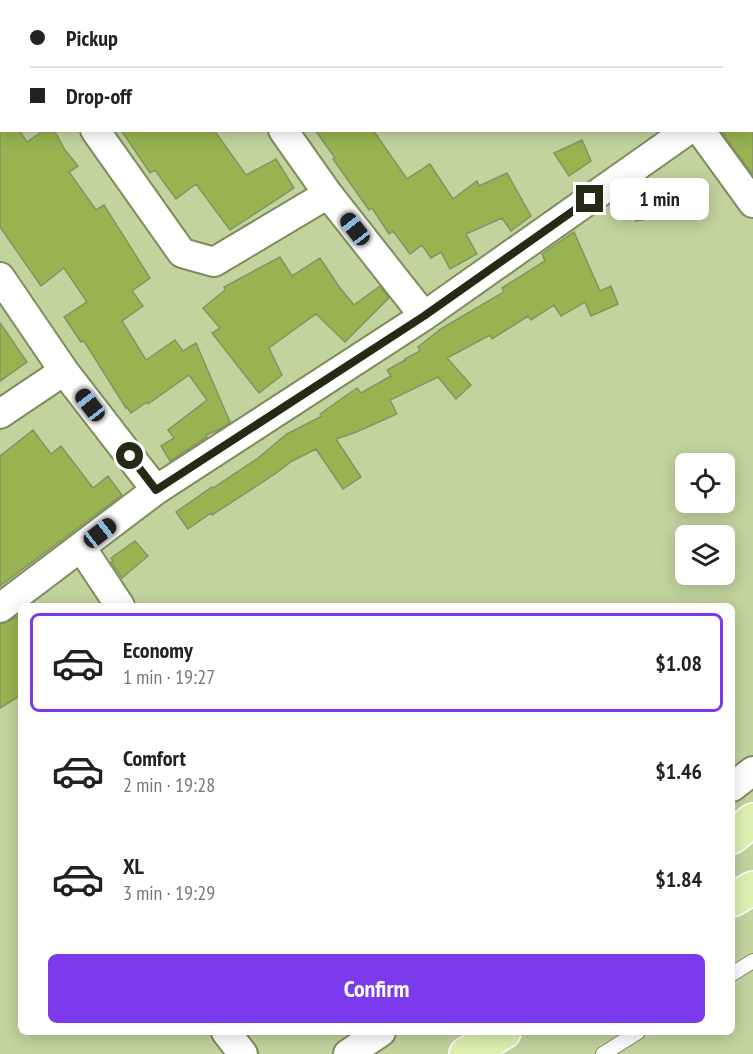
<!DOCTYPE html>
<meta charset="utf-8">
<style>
:root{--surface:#fff;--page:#f6f6f6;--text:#222;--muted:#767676;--line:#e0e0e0;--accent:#7c3aed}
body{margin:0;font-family:"PT Sans Narrow",sans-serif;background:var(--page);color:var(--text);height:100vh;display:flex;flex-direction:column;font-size:22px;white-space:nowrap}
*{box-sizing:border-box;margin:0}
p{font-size:20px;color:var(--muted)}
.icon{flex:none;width:33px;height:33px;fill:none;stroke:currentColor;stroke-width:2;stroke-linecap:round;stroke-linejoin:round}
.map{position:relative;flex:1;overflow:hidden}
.details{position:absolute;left:18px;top:603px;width:717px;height:432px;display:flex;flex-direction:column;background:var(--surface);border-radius:9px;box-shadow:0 3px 15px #0003}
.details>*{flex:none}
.banner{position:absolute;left:0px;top:0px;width:753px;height:132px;box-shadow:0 3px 15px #0003;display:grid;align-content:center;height:132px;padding:0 30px;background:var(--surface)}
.controls{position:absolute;left:675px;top:453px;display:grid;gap:12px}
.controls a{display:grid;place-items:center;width:60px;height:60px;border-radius:9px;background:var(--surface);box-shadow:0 3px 15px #0003;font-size:30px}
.end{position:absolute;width:27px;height:27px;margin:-14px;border:8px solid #242a15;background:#fff;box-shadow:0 0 0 3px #fff}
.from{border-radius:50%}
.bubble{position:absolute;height:42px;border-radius:9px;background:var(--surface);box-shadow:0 3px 15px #0003;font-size:20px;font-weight:600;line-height:42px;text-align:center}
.car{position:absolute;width:18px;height:36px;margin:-18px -9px;border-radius:8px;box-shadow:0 0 4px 2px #0007;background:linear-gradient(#222 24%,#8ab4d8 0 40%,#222 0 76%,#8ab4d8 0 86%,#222 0)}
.banner b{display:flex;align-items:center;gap:21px;height:57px;font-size:22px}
.banner b+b{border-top:2px solid var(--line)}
.banner i{width:15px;height:15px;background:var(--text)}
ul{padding:10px 0 0;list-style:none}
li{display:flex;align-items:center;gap:18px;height:99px;margin:0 12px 9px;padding:0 18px;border:3px solid transparent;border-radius:9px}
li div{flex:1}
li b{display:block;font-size:22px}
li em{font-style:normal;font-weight:600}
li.on{border-color:var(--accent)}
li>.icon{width:54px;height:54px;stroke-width:1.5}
.action{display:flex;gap:12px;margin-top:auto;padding:12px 30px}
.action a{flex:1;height:69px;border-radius:9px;background:var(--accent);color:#fff;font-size:24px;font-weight:600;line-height:69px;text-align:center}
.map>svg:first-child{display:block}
.building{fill:#98b350;stroke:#859462;stroke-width:1.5}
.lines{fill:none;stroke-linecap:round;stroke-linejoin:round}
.lane-casing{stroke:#7e8d5b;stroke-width:16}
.street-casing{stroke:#7e8d5b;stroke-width:32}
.primary-casing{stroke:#fff;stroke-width:36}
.lane{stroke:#fff;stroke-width:14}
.street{stroke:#fff;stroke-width:28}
.primary{stroke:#ddefb1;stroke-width:33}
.route{stroke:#242a15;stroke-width:8}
</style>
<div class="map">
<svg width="753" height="1054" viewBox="0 0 753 1054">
<rect width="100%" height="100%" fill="#c2d39e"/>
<path class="building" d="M0,130H19L27,142L44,130H54L65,150L78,166L69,172L96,210L104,205L150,278L132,291L143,306L122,321L146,360L175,340L183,351L196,343L230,422L220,429L206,435L207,437L170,461L161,446L174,438L168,430L207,400L189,375L148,404L147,402L131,413L127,407L126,408L84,341L81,342L64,317L87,302L64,268L41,286L0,227Z
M121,130H214L246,175L276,159L294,188L230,230L196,184L176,199L155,170L150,173Z
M315,130H373L407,179L430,164L453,199L477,181L479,186L507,173L531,216L511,231L502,218L466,234L477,254L450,269L441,252L431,258L422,245L410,254L393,231L389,234L372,208L369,210L333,159L335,158Z
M722,130H753V175L727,140Z
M582,140L591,161L569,176L554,153Z
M638,186L643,193L645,190L655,218L636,221L621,198Z
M574,232L600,291L611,286L618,304L591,316L585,302L561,316L554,305L531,320L528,316L492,339L490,335L447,358L471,385L456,399L438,377L390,400L397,414L354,433L336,439L361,477L343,489L316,449L292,461L275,474L212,515L211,513L188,529L176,512L212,487L213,488L258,458L287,434L322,416L320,414L357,388L361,393L391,376L387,370L405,360V359L420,351L418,347L442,328L504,292L502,288L545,261L542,254Z
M280,257L292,276L320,258L340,288L354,305L380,286L389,298L345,342L316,314L269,348L282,375L259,393L212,333L220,328L203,308L225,290L224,287Z
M0,323L27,362L0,381Z
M33,430L51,454L61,446L93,488L108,476L122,495L0,586V456Z
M135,541L148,556L122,578L111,562L113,561L111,558Z
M21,614V695L0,708V624L9,621Z"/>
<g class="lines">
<defs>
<path id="lane" d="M732,974L753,961
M603,1054L638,1032"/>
<path id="street" d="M1,0L2,2
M192,0L193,2
M393,0L394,2
M579,0L580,2
M752,86L753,85
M95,130L182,253L214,262L328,194
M283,130L328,194L424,316
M700,130L753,203
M0,277L64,371L156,490
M0,414L64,371
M81,547L120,606
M0,608L156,490L424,316L688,130
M732,787L753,771
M226,1032L243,1054
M348,1054L381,1032"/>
<path id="primary" d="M732,837L753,820
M732,900L753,888
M466,1054L504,1032"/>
</defs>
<use href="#lane" class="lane-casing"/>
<use href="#street" class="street-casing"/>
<use href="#primary" class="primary-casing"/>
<use href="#lane" class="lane"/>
<use href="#street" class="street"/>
<use href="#primary" class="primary"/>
</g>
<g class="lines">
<path class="route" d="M130,456L156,490L424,316L590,199"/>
</g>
</svg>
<div class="controls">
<a><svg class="icon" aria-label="locate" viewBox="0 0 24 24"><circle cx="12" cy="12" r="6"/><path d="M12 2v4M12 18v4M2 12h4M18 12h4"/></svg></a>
<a><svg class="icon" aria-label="layers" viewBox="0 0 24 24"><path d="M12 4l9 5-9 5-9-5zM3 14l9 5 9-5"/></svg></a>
</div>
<i class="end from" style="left:130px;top:456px"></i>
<i class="end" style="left:590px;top:199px"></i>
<div class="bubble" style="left:610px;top:178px;width:99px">1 min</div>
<i class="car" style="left:355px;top:229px;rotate:322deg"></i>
<i class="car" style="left:90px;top:405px;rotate:322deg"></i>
<i class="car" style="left:100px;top:533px;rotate:52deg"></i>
<div class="banner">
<b><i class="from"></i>Pickup</b>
<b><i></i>Drop-off</b>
</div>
<section class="details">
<ul>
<li class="on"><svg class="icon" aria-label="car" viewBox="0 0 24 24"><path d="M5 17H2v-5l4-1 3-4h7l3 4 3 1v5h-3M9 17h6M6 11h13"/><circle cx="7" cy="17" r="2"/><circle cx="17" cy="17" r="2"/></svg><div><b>Economy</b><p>1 min · 19:27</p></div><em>$1.08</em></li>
<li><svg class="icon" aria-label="car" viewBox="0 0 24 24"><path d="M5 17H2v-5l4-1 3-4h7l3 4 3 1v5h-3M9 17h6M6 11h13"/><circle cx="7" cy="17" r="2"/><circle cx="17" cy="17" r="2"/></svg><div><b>Comfort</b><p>2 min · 19:28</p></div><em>$1.46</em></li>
<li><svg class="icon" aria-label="car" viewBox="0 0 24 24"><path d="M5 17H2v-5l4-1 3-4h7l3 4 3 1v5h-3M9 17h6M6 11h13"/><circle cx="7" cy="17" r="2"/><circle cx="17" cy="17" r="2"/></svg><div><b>XL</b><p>3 min · 19:29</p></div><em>$1.84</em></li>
</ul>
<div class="action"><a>Confirm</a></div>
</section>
</div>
